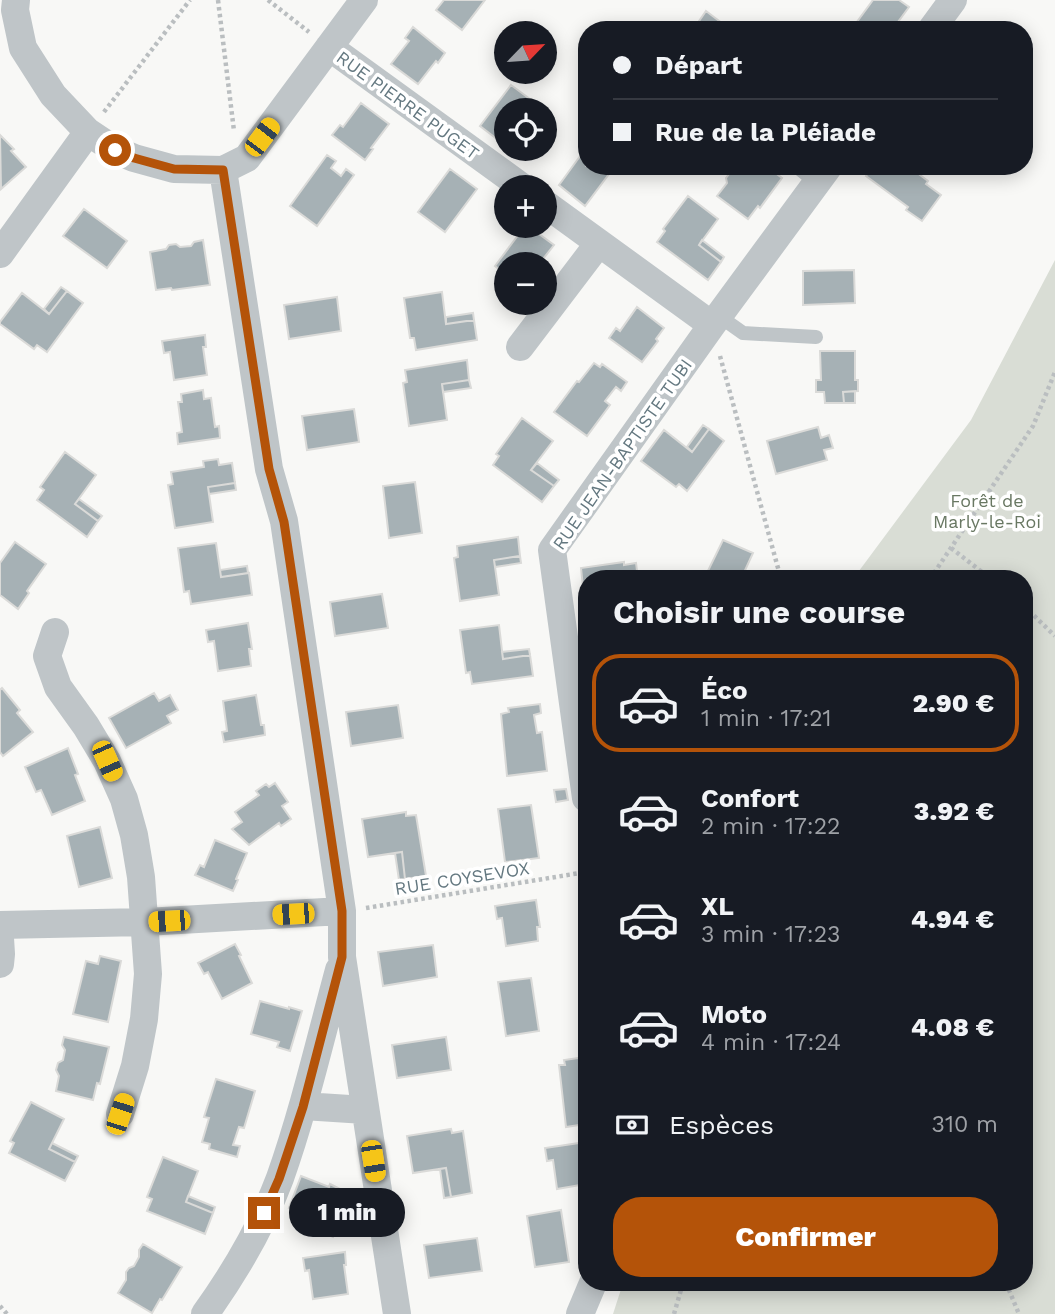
<!DOCTYPE html>
<html lang="fr">
<meta charset="utf-8">
<style>
:root{--surface:#171b24;--page:#20242c;--text:#f1f3f6;--muted:#9ea1a6;--line:#363941;--accent:#b45309}
body{margin:0;font-family:"Work Sans",sans-serif;background:var(--page);color:var(--text);height:100vh;display:flex;flex-direction:column;font-size:26px;white-space:nowrap}
*{box-sizing:border-box;margin:0}
p{font-size:23px;color:var(--muted)}
.icon{flex:none;width:38px;height:38px;fill:none;stroke:currentColor;stroke-width:2;stroke-linecap:round;stroke-linejoin:round}
.map{position:relative;flex:1;overflow:hidden}
.side{position:absolute;left:578px;top:570px;width:455px;height:721px;display:flex;flex-direction:column;background:var(--surface);border-radius:28px;box-shadow:0 4px 18px #0003}
.side>*{flex:none}
.top-card{position:absolute;left:578px;top:21px;width:455px;height:154px;border-radius:28px;box-shadow:0 4px 18px #0003;display:grid;align-content:center;height:154px;padding:0 35px;background:var(--surface)}
.needle{width:46px;rotate:65deg}
.fabs{position:absolute;left:494px;top:21px;display:grid;gap:14px}
.fabs a{display:grid;place-items:center;width:63px;height:63px;border-radius:50%;background:var(--surface);box-shadow:0 4px 18px #0003;font-size:35px}
.end{position:absolute;width:32px;height:32px;margin:-16px;border:9px solid #b45309;background:#fff;box-shadow:0 0 0 4px #fff}
.from{border-radius:50%}
.bubble{position:absolute;height:49px;border-radius:24px;background:var(--surface);box-shadow:0 4px 18px #0003;font-size:23px;font-weight:800;line-height:49px;text-align:center}
.car{position:absolute;width:21px;height:42px;margin:-21px -10px;border-radius:9px;box-shadow:0 0 5px 2px #0007;background:linear-gradient(#f5c518 24%,#345 0 40%,#f5c518 0 76%,#345 0 86%,#f5c518 0)}
.top-card b{display:flex;align-items:center;gap:24px;height:66px;font-size:26px}
.top-card b+b{border-top:2px solid var(--line)}
.top-card i{width:18px;height:18px;background:var(--text)}
ul{padding:0;list-style:none}
li{display:flex;align-items:center;gap:21px;height:98px;margin:0 14px 10px;padding:0 21px;border:4px solid transparent;border-radius:28px}
li div{flex:1}
li b{display:block;font-size:26px}
li em{font-style:normal;font-weight:800}
li.selected{border-color:var(--accent)}
li>.icon{width:63px;height:63px;stroke-width:1.5}
h2{padding:0 35px;font-size:32px;line-height:84px}
.pay{display:flex;align-items:center;gap:18px;height:77px;padding:0 35px;font-size:26px}
.pay p{margin-inline-start:auto}
.cta{display:flex;gap:14px;margin-top:auto;padding:14px 35px}
.cta a{flex:1;height:80px;border-radius:28px;background:var(--accent);color:#fff;font-size:28px;font-weight:800;line-height:80px;text-align:center}
.map>svg:first-child{display:block}
.green{fill:#d9ddd5}
.building{fill:#a6b1b5;stroke:#dadad8;stroke-width:2}
.lines{fill:none;stroke-linecap:round;stroke-linejoin:round}
.path{stroke:#babec0;stroke-width:4.5;stroke-dasharray:3.5 3.5;stroke-linecap:butt}
.lane{stroke:#bfc5c8;stroke-width:14}
.street{stroke:#bfc5c8;stroke-width:28}
.route{stroke:#b45309;stroke-width:9}
.labels{text-anchor:middle;dominant-baseline:central;stroke-width:7;stroke-linejoin:round;paint-order:stroke}
.street-label{font-size:18px;fill:#647880;stroke:#fff}
.park-label{font-size:18px;fill:#697863;stroke:#fff}
</style>
<div class="map">
<svg width="1055" height="1314" viewBox="0 0 1055 1314">
<rect width="100%" height="100%" fill="#f8f8f6"/>
<path class="green" d="M1055,260V1314H613L623,1283H1024V579H853L971,420Z"/>
<path class="building" d="M444,0H485L462,30L436,10Z
M873,0H899L909,7L892,30H851Z
M706,11L731,30H688L691,24H697Z
M413,27L445,53L438,63L436,61L418,84L391,64L409,41L405,38Z
M511,85L538,105L535,110H506V146L480,126Z
M361,103L389,124L371,148L373,149L365,160L332,135L340,125L343,127Z
M0,135L14,149L11,151L26,167L1,189Z
M586,148V166H615L585,206L559,185Z
M327,155L336,161L331,168L341,176L346,169L354,175L317,226L290,206Z
M739,166H766L782,178L760,208L758,206L748,219L717,196L727,183L726,178L730,173L735,172Z
M873,166H908L928,181L926,184L941,195L922,221L906,210L908,207L866,176Z
M450,169L477,189L445,232L418,212Z
M688,196L718,219L699,245L721,262L708,280L657,242L665,231L663,229Z
M84,209L127,241L107,268L63,236Z
M525,226H528L554,245L539,264H506V275L495,266Z
M203,240L210,285L172,290L171,288L156,290L150,252L166,249L169,245L176,244L180,247L191,246L194,242Z
M702,240L724,257L721,262L699,245Z
M854,270L855,303L803,305V271Z
M61,287L67,291L49,314L44,309Z
M67,291L83,303L47,352L37,345L34,349L0,324V322L22,293L49,314Z
M442,292L446,324L474,320L477,340L416,350L414,338H410L404,298Z
M337,297L341,331L289,339L284,305Z
M637,307L664,328L656,339L658,341L642,362L609,338L616,328L620,331Z
M473,313L474,320L446,324V317Z
M205,335L206,347H203L207,375L174,380L170,352L164,353L162,341Z
M820,351H855V380H858V391L843,392L844,403H825L824,392H816V380H821Z
M467,360L469,380L442,384L447,420L409,426L403,383L407,382L405,370Z
M594,363L600,367L602,364L627,382L621,391L616,387L605,401L610,405L587,436L554,412L577,381L579,382Z
M469,380L471,388L443,392L442,384Z
M203,390L204,399L211,398L215,427L219,426L220,438L178,444L177,433L182,432L178,402H182L181,394Z
M855,391V403H844L843,392Z
M354,409L359,442L307,450L302,416Z
M522,418L553,441L531,470L554,486L542,502L493,465L499,456L496,454Z
M703,425L709,429L692,452L687,447Z
M818,427L821,438L829,435L833,448L824,450L827,460L776,474L767,441Z
M709,429L724,441L687,491L679,484L676,487L641,461L664,430L692,452Z
M65,452L96,475L75,504L98,521L87,537L37,500L44,490L40,487Z
M218,459L219,465L232,463L235,483L208,487L213,522L175,528L168,485L173,484L171,472L204,467L203,461Z
M537,463L559,480L554,486L531,470Z
M415,482L422,533L389,538L383,486Z
M235,483L236,490L209,494L208,487Z
M79,499L102,516L98,521L75,504Z
M518,537L520,556L494,560L499,595L460,601L454,558L458,557L457,546Z
M723,540L753,553L741,579H704Z
M15,542L46,564L27,591L29,593L18,609L0,595V563Z
M216,543L221,577L249,573L252,595L191,604L189,591L184,592L178,548Z
M520,556L521,563L495,567L494,560Z
M624,562V565L636,563L638,579H586L585,606L581,568Z
M247,566L248,573L221,577L220,570Z
M382,594L388,628L335,636L330,602Z
M248,623L252,649H249L251,666L218,671L214,641L208,642L206,630Z
M499,625L503,659L530,655L533,676L472,684L470,672L466,673L460,630Z
M529,649L530,655L503,659L502,652Z
M2,688L20,710L17,713L33,732L3,756L0,752V690Z
M154,693L159,701L170,695L178,710L167,716L171,723L126,748L109,718Z
M256,695L261,725H264L265,735L224,742L222,732L227,731L223,701Z
M540,704L541,713L534,715L537,733L542,732L547,771L507,776L501,714L509,712L508,708Z
M398,705L403,738L351,746L346,712Z
M68,748L78,774L75,775L85,801L52,815L41,790L36,792L25,767Z
M275,783L288,802L282,806L291,819L281,826L279,823L249,845L232,829L242,822L235,812L259,795L256,791L266,784L269,787Z
M566,789L568,800L556,802L554,790Z
M531,805L539,858L505,862L498,809Z
M406,812V816L416,815L426,876L405,879L402,852L368,857L362,819Z
M100,827L112,878L79,887L67,836Z
M215,840L247,853L236,879L238,880L233,891L195,875L200,865L204,867Z
M402,852L405,879L399,880L395,853Z
M536,900L540,927H537L538,941L506,946L502,918L497,919L495,906Z
M235,944L241,955L239,956L252,983L222,999L208,972L204,974L198,963Z
M433,945L437,977L383,986L378,952Z
M100,956L121,961L108,1022L73,1014L86,961L98,964Z
M531,978L539,1031L506,1036L498,982Z
M260,1001L289,1009V1007L302,1011L290,1051L277,1047L279,1042L251,1034Z
M64,1037L109,1047L100,1084L97,1083L93,1100L56,1091L59,1076L56,1070L58,1063L63,1060L65,1050L62,1045Z
M446,1037L451,1070L397,1078L392,1045Z
M586,1057V1124L566,1127L559,1065H565L564,1060Z
M216,1079L255,1091L244,1128L239,1127L233,1145L240,1146L237,1157L209,1149L210,1144L202,1142L209,1118L204,1117Z
M31,1102L64,1119L49,1149L75,1162L65,1181L9,1153L14,1143L10,1141Z
M451,1129L452,1133L463,1131L472,1193L451,1197L446,1168L413,1173L407,1136Z
M586,1142V1184L557,1189L553,1160L547,1161L545,1148Z
M52,1143L78,1156L75,1162L49,1149Z
M163,1157L198,1171L186,1202L213,1213L205,1234L147,1211L152,1199L147,1197Z
M446,1168L451,1197L444,1198L440,1169Z
M301,1176L329,1187L330,1184L342,1190L333,1211L342,1214L333,1237L324,1233L326,1228L314,1223L316,1219L289,1208Z
M188,1196L215,1207L213,1213L186,1202Z
M561,1210L569,1262L535,1267L527,1216Z
M477,1238L482,1271L429,1278L424,1245Z
M143,1244L182,1267L162,1300L160,1299L152,1313L118,1293L126,1280V1272L129,1268L134,1266L139,1257V1250Z
M345,1252L346,1265H344L348,1294L313,1299L309,1270L305,1271L303,1258Z"/>
<g class="lines">
<path class="path" d="M218,0L234,131
M268,0L309,32
M104,112L190,0
M720,356L781,579
M951,548L991,579
M930,579L1033,426L1055,372
M1024,606L1055,636
M366,908L586,872
M1006,1283L1019,1314
M0,1306L7,1314
M674,1314L683,1283"/>
<path class="lane" d="M796,166L817,183
M719,316L743,333L816,337"/>
<path class="street" d="M16,0L15,10L23,48L53,95L88,132L115,150L134,158L174,169L223,170L247,158L364,0
M931,30L953,0
M329,47L522,187
M223,170L269,469L284,521L342,911V957L397,1314
M544,203L712,325
M0,254L88,132
M520,347L599,243
M55,632L47,656L58,687L86,726L107,761L124,799L134,835L141,877L148,974L144,1019L135,1066L120,1114
M586,798L552,550L712,325L829,166
M0,925L145,922L342,911
M0,938L1,954L0,964
M303,1106L365,1110
M205,1314C235,1272 262,1226 280,1178C304,1110 320,1040 339,970
M580,1314L593,1283"/>
</g>
<g class="lines">
<path class="route" d="M115,150L134,158L174,169L223,170L269,469L284,522L342,911V957L303,1107L279,1179L264,1213"/>
</g>
<g class="labels">
<g class="street-label">
<text transform="translate(408 105) rotate(36)">RUE PIERRE PUGET</text>
<text transform="translate(622 454) rotate(-55)">RUE JEAN-BAPTISTE TUBI</text>
<text transform="translate(462 878) rotate(-9)">RUE COYSEVOX</text>
</g>
<g class="park-label">
<text x="987" y="500">Forêt de<tspan x="987" dy="21">Marly-le-Roi</tspan></text>
</g>
</g>
</svg>
<div class="fabs">
<a><svg class="needle" viewBox="-14 -14 28 28"><path d="M0-13l5 13h-10z" fill="#e53935"/><path d="M0 13l5-13h-10z" fill="#9ea1a6"/></svg></a>
<a><svg class="icon" aria-label="locate" viewBox="0 0 24 24"><circle cx="12" cy="12" r="6"/><path d="M12 2v4M12 18v4M2 12h4M18 12h4"/></svg></a>
<a>+</a>
<a>−</a>
</div>
<i class="end from" style="left:115px;top:150px"></i>
<i class="end" style="left:264px;top:1213px"></i>
<div class="bubble" style="left:289px;top:1188px;width:116px">1 min</div>
<i class="car" style="left:262px;top:137px;rotate:37deg"></i>
<i class="car" style="left:107px;top:761px;rotate:156deg"></i>
<i class="car" style="left:293px;top:914px;rotate:267deg"></i>
<i class="car" style="left:169px;top:921px;rotate:267deg"></i>
<i class="car" style="left:120px;top:1114px;rotate:18deg"></i>
<i class="car" style="left:373px;top:1161px;rotate:171deg"></i>
<div class="top-card">
<b><i class="from"></i>Départ</b>
<b><i></i>Rue de la Pléiade</b>
</div>
<section class="side">
<h2>Choisir une course</h2>
<ul>
<li class="selected"><svg class="icon" aria-label="car" viewBox="0 0 24 24"><path d="M5 17H2v-5l4-1 3-4h7l3 4 3 1v5h-3M9 17h6M6 11h13"/><circle cx="7" cy="17" r="2"/><circle cx="17" cy="17" r="2"/></svg><div><b>Éco</b><p>1 min · 17:21</p></div><em>2.90 €</em></li>
<li><svg class="icon" aria-label="car" viewBox="0 0 24 24"><path d="M5 17H2v-5l4-1 3-4h7l3 4 3 1v5h-3M9 17h6M6 11h13"/><circle cx="7" cy="17" r="2"/><circle cx="17" cy="17" r="2"/></svg><div><b>Confort</b><p>2 min · 17:22</p></div><em>3.92 €</em></li>
<li><svg class="icon" aria-label="car" viewBox="0 0 24 24"><path d="M5 17H2v-5l4-1 3-4h7l3 4 3 1v5h-3M9 17h6M6 11h13"/><circle cx="7" cy="17" r="2"/><circle cx="17" cy="17" r="2"/></svg><div><b>XL</b><p>3 min · 17:23</p></div><em>4.94 €</em></li>
<li><svg class="icon" aria-label="car" viewBox="0 0 24 24"><path d="M5 17H2v-5l4-1 3-4h7l3 4 3 1v5h-3M9 17h6M6 11h13"/><circle cx="7" cy="17" r="2"/><circle cx="17" cy="17" r="2"/></svg><div><b>Moto</b><p>4 min · 17:24</p></div><em>4.08 €</em></li>
</ul>
<div class="pay"><svg class="icon" aria-label="cash" viewBox="0 0 24 24"><path d="M3 7h18v10H3z"/><circle cx="12" cy="12" r="2"/></svg>Espèces<p>310 m</p></div>
<div class="cta"><a>Confirmer</a></div>
</section>
</div>
